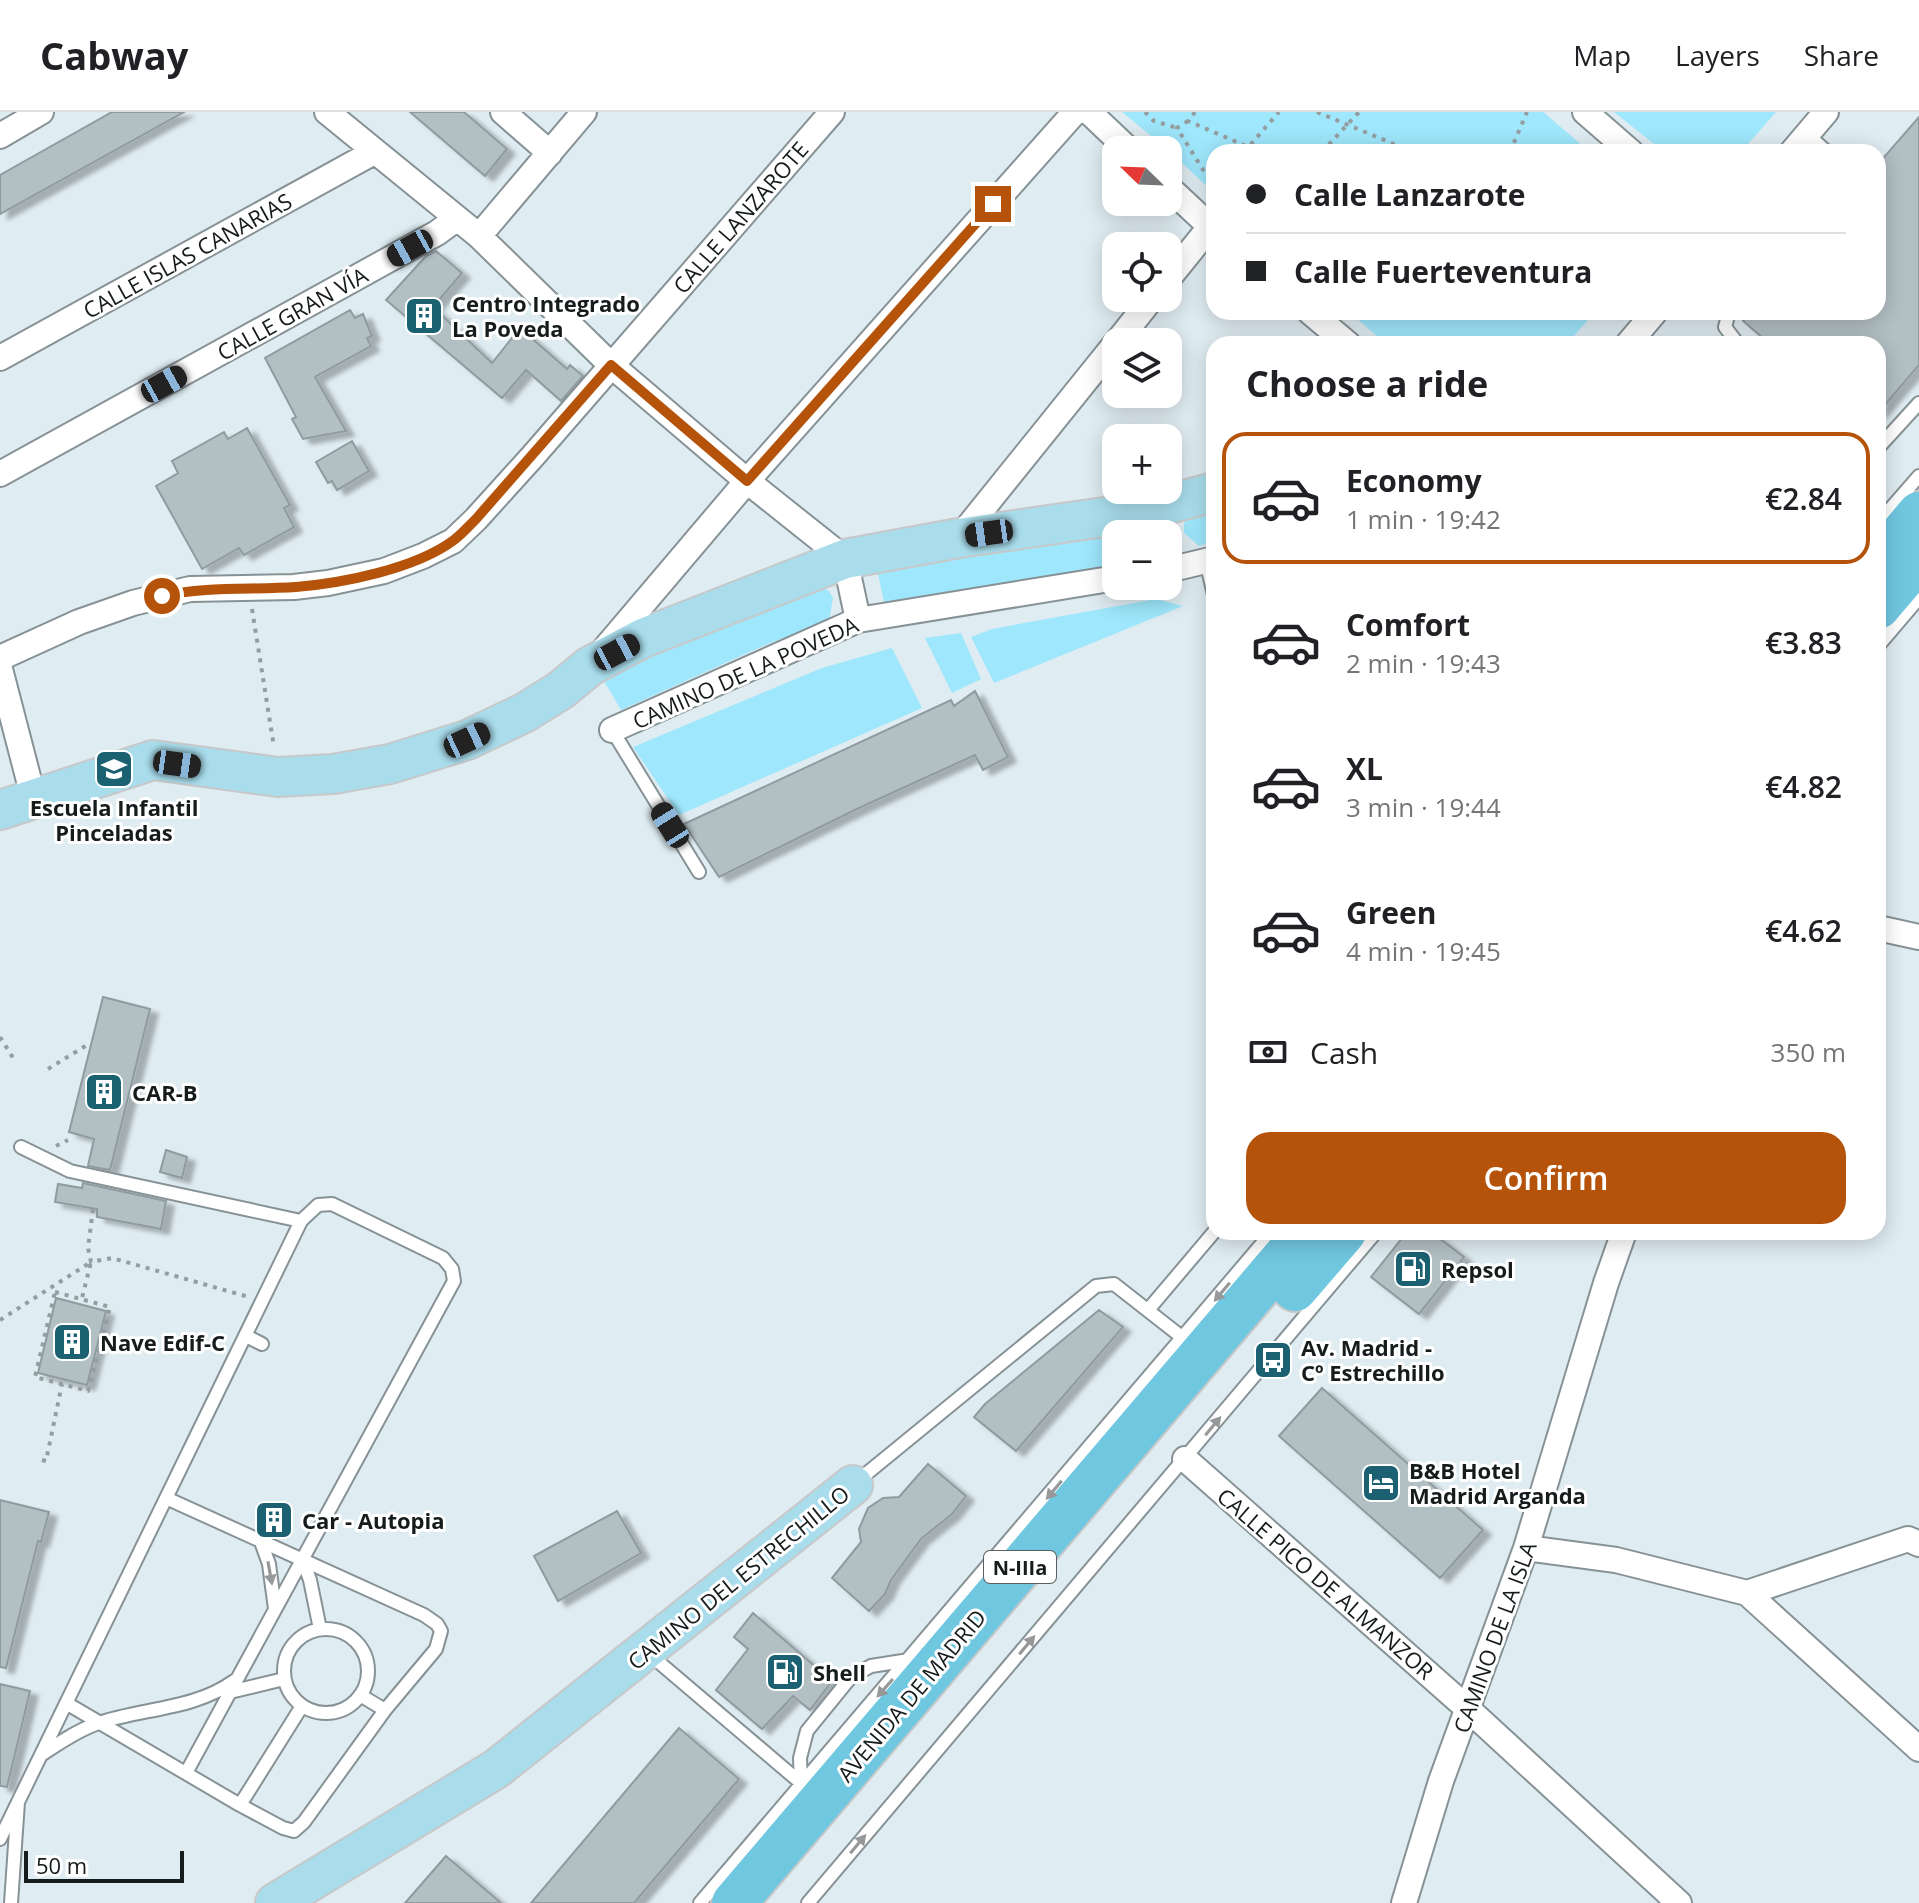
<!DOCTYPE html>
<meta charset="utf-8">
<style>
:root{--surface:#fff;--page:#f6f6f6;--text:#202124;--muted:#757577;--line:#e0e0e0;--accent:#b45309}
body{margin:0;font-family:"Open Sans",sans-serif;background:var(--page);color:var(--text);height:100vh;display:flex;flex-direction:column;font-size:30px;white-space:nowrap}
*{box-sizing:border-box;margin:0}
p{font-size:26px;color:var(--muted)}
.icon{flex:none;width:44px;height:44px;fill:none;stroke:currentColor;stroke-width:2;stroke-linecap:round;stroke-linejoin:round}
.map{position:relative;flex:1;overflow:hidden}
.sheet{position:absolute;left:1206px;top:224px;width:680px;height:904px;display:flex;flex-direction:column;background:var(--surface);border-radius:24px;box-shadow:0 4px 20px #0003}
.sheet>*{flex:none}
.guide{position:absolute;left:1206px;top:32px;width:680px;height:176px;border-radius:24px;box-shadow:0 4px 20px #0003;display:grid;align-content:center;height:176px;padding:0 40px;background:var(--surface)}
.needle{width:52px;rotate:293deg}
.tools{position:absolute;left:1102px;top:24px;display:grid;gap:16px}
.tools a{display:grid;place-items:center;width:80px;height:80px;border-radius:16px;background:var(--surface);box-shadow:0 4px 20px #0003;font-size:40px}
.scale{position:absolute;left:24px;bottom:20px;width:160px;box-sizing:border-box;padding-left:8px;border:4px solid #161b1c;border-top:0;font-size:22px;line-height:28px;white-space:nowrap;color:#161b1c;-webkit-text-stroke:6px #fff;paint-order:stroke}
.end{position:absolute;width:36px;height:36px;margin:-18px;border:10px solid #b45309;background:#fff;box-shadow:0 0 0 4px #fff}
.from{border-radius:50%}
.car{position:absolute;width:24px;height:48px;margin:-24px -12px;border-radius:10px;box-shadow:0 0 6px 2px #0007;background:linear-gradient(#222 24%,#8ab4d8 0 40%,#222 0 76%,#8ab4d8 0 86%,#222 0)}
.guide b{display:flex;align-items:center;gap:28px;height:76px;font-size:30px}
.guide b+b{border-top:2px solid var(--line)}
.guide i{width:20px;height:20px;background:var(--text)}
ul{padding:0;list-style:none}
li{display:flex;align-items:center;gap:24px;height:132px;margin:0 16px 12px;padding:0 24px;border:4px solid transparent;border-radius:24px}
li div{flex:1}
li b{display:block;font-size:30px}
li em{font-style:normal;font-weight:600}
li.selected{border-color:var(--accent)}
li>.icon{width:72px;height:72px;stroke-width:1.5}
h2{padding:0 40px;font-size:36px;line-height:96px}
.pay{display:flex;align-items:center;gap:20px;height:88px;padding:0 40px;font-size:30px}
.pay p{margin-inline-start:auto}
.cta{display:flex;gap:16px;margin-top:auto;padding:16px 40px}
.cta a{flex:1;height:92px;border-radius:24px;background:var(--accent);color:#fff;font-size:32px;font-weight:600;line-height:92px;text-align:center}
header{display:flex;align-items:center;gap:48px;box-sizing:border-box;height:112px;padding:0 40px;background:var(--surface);border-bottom:2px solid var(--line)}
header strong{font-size:38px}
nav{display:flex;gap:44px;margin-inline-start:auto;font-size:28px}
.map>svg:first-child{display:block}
.green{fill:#9fe7fc}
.building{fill:#b2bfc3;stroke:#8f9b9f;stroke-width:2;filter:url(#shadow)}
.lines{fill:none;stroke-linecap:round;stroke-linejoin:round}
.lane-casing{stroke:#869296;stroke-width:16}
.street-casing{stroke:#869296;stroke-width:28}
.primary-casing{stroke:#c7c8c9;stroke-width:42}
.highway-casing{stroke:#c7c8c9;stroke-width:48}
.path{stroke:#949ea1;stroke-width:4;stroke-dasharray:4 6;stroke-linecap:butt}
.lane{stroke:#fff;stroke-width:12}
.street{stroke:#fff;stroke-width:24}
.primary{stroke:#a9ddec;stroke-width:38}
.highway{stroke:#70c7e0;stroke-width:44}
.oneway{fill:#969899}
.route{stroke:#b45309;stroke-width:10}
.labels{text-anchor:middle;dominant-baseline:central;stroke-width:6;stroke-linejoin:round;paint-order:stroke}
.shield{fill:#fff;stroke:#5c5f60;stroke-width:2}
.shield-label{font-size:20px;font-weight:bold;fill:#161b1c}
.street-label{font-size:22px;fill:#161b1c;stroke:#fff}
.poi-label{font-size:22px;font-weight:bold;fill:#161b1c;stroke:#fff;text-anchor:start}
</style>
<header>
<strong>Cabway</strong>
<nav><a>Map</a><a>Layers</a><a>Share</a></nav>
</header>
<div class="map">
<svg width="1919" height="1791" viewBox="0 0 1919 1791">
<defs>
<filter id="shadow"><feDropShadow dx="8" dy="5" stdDeviation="2" flood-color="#0004"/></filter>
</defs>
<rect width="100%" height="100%" fill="#dfecf1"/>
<path class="green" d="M1122,0H1543L1590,40H1214V81L1168,38Z
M1614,0H1776L1741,40H1664Z
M1349,200H1595L1567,232H1386Z
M1214,390V429L1199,434L1184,421C1182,399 1196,396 1214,390Z
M1138,416L1141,422H1116V454L885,495L877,457Z
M819,473L829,479L833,486L829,509L765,533L621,598L601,564L760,493Z
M1156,487L1183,494L994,571L971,525L992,517Z
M961,521L981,567L952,581L925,526Z
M892,536L922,596L679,703L633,635L822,556Z"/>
<path class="building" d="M112,0H184L0,102V63Z
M410,0H464L507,37L485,64Z
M1919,5V253L1878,301V232H1770L1743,209L1751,200H1878V52Z
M436,139L462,161L433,195L492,251L520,216L567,257L570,253L583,264L561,289L526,258L502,286L386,188L426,144Z
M350,198L355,206L363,202L372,224L367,226L371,234L315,265L346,319L303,327L292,307L296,305L265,246Z
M247,316L290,393L284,396L294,415L244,443L239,436L202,457L156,374L178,361L172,349L224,320L228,327Z
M352,329L369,359L337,378L332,369L328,371L316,350Z
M975,579L1008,645L983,658L975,643L859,696L719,765L684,712L951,588L954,594Z
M103,885L150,897L110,1058L88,1054L94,1027L69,1020Z
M166,1038L187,1045L182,1066L160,1060Z
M83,1071L166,1089L161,1117L97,1105V1097L55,1090L58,1072L82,1076Z
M1407,1120H1431L1464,1145L1419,1202L1371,1165Z
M56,1186L106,1199L87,1273L38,1261Z
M1099,1198L1123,1215L1016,1339L974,1305L985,1292Z
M1322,1276L1483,1418L1440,1466L1279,1324Z
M928,1352L966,1384L952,1402L921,1427L891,1468L885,1482L869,1499L832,1466L861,1430L859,1417L868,1396L883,1386L899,1385Z
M0,1388L49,1400L41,1430L38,1429L6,1556L0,1555Z
M617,1399L641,1441L558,1489L534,1444Z
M753,1501L832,1569L810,1598L793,1584L762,1617L716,1578L748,1537L734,1525Z
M0,1572L30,1579L7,1675L0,1674Z
M679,1616L739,1667L634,1791H531Z
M446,1744L501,1791H405Z"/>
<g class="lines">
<defs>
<path id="lane" d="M1807,22L1827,40
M1729,200L1725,215L1738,232
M1878,336L1919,291
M1878,411L1919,364
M1206,449L1214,483
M1878,534L1919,486
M612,618L699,760
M21,1035L70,1059L301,1109
M1148,1198L1214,1120
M246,1224L262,1232
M855,1371L1096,1174L1114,1172L1183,1226
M260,1427L269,1452L275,1497
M302,1446L310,1468L320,1517
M284 1559a42 42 0 1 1 84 0a42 42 0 1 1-84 0Z
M648,1541L801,1671
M230,1580L284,1567
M360,1583L385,1598
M66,1591L240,1693L283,1716L294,1719L304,1710L385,1598L436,1537L441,1519L437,1512L424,1503L166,1386
M41,1643C58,1632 76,1619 96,1612C141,1596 194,1598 234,1569
M801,1671L800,1646L807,1619L851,1565L871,1554L909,1548
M18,1690L301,1109L318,1093L332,1092L443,1146L452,1157L454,1169L186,1661
M240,1693L302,1594
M0,1727L18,1690L11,1791
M700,1791L1272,1120
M808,1791L1376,1120"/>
<path id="street" d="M327,0L479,124L611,253L747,369L845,447L858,508
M503,0L550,41
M1089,0L1129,38
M1585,0L1631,40
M0,24L41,0
M1792,40L1826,0
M1168,75L1214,118
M479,124L584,0
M1168,167L1210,115
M1310,200L1348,232
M1117,230L1152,186
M1628,232L1655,200
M0,246L374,40
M0,362L437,121L456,107
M959,426L1116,231
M1168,458L1214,447
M602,540L747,369L1075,0
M0,546L79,510L133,491L190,477L294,475L328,471L384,459L423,444L453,429L476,407L533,344L832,0
M0,557L34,688
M612,618L858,508L1116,466
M1878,816L1919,825
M1185,1347L1468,1597L1679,1791
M1526,1436L1616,1448L1747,1481L1908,1427L1919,1432
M1747,1481L1919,1637
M1404,1791L1441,1669L1526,1436L1606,1171L1624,1120"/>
<path id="primary" d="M0,698L153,648L278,665L333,662L390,652L467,628L524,601L561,578L590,554L643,526L845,447L959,426L1139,400L1214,380
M275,1791L496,1657L853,1373"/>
<path id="highway" d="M1878,451L1919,402
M1878,495L1919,447
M1295,1177L1344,1120
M734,1791L1306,1120"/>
</defs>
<use href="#lane" class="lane-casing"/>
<use href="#street" class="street-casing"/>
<use href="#primary" class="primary-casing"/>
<use href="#highway" class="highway-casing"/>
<path class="path" d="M1145,0L1154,9L1177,16
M1195,0L1188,9L1260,40
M1317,0L1413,40
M1188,9L1177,16L1213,74
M1244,40L1279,0
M1322,40L1359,0
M1510,40L1527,0
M252,497L274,635
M0,925L15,949
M48,957L87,933
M56,1034L68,1028
M93,1097L88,1136L91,1150L112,1146L249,1185
M55,1180L110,1195L88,1279L35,1265Z
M0,1208L91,1150L82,1186
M42,1348L46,1349L62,1272"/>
<use href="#lane" class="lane"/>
<use href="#street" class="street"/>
<use href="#primary" class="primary"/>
<use href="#highway" class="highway"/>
</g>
<defs><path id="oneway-solid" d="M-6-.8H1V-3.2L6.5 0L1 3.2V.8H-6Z" transform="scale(2)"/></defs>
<g class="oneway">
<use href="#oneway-solid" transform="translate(1222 1180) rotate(130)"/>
<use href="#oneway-solid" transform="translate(1213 1314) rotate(-50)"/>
<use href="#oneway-solid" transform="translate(1054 1378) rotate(130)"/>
<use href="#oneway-solid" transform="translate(270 1461) rotate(80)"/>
<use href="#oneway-solid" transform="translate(1027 1533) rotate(-50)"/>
<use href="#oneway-solid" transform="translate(885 1576) rotate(131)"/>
<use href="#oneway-solid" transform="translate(858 1732) rotate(-50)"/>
</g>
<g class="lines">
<path class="route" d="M162,484C206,474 251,478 296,475C343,471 415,457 454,428C462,422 469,414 476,407L611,253L747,369L993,92"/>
</g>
<defs>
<symbol id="building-square" viewBox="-11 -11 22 22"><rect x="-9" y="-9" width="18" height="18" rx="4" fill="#1c6172" stroke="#fff"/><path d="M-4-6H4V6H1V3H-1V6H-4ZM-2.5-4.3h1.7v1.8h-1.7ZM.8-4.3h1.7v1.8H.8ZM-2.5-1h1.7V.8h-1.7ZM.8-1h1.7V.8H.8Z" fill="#fff"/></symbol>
<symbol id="school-square" viewBox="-11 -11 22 22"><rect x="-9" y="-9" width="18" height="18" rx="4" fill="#1c6172" stroke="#fff"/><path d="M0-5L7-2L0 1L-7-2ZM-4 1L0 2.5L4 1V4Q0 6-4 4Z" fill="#fff"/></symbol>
<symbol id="fuel-square" viewBox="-11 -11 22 22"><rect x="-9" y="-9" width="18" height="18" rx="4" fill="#1c6172" stroke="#fff"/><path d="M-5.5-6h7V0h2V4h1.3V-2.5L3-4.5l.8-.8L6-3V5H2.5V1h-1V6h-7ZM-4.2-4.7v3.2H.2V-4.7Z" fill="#fff"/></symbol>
<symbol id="bus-square" viewBox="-11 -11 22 22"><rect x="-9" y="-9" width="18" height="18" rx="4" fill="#1c6172" stroke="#fff"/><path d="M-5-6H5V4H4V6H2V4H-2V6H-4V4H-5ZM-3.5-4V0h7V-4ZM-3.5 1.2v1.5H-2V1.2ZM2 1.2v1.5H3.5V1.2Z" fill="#fff"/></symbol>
<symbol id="hotel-square" viewBox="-11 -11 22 22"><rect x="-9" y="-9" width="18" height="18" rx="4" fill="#1c6172" stroke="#fff"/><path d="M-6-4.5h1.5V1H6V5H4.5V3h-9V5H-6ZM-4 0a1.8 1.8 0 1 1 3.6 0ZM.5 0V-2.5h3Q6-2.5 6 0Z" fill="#fff"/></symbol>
</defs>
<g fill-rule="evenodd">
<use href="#building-square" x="402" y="182" width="44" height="44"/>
<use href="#school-square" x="92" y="635" width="44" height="44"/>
<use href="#building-square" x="82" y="958" width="44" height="44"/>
<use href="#fuel-square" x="1391" y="1135" width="44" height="44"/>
<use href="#building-square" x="50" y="1208" width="44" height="44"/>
<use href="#bus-square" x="1251" y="1226" width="44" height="44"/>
<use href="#hotel-square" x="1359" y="1349" width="44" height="44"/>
<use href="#building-square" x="252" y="1386" width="44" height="44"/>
<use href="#fuel-square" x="763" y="1538" width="44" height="44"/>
</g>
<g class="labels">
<rect class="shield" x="984" y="1439" width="72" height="32" rx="6"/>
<g class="shield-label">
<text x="1020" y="1455">N-IIIa</text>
</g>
<g class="street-label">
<text transform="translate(740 105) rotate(-49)">CALLE LANZAROTE</text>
<text transform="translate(187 143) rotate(-29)">CALLE ISLAS CANARIAS</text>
<text transform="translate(292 201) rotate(-29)">CALLE GRAN VÍA</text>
<text transform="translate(745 560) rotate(-24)">CAMINO DE LA POVEDA</text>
<text transform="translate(738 1465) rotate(-39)">CAMINO DEL ESTRECHILLO</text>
<text transform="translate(1326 1471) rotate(41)">CALLE PICO DE ALMANZOR</text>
<text transform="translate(1494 1525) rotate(-70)">CAMINO DE LA ISLA</text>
<text transform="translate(911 1583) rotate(-50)">AVENIDA DE MADRID</text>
</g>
<g class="poi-label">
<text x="452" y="191">Centro Integrado<tspan x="452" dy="25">La Poveda</tspan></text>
<text x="114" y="695" text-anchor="middle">Escuela Infantil<tspan x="114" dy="25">Pinceladas</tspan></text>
<text x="132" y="980">CAR-B</text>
<text x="1441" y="1157">Repsol</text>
<text x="100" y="1230">Nave Edif-C</text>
<text x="1301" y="1235">Av. Madrid -<tspan x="1301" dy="25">Cº Estrechillo</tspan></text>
<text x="1409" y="1358">B&amp;B Hotel<tspan x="1409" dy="25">Madrid Arganda</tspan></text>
<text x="302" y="1408">Car - Autopia</text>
<text x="813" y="1560">Shell</text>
</g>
</g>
</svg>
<div class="tools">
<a><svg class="needle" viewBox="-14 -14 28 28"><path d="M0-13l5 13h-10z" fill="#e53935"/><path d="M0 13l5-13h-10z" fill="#757577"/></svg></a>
<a><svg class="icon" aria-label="locate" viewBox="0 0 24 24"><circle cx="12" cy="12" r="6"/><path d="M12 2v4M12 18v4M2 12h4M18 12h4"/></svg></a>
<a><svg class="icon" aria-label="layers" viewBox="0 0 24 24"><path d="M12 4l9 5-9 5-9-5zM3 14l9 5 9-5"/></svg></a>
<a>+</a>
<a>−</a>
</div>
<div class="scale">50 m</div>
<i class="end from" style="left:162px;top:484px"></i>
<i class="end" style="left:993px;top:92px"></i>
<i class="car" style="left:410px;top:136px;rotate:241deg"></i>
<i class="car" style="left:164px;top:272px;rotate:61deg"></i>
<i class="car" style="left:989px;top:421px;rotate:262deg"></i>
<i class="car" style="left:617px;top:540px;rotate:62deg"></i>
<i class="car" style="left:467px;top:628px;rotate:65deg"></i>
<i class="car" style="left:177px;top:652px;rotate:98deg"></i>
<i class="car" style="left:670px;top:713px;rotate:328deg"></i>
<div class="guide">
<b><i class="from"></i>Calle Lanzarote</b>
<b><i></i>Calle Fuerteventura</b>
</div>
<section class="sheet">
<h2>Choose a ride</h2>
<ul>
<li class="selected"><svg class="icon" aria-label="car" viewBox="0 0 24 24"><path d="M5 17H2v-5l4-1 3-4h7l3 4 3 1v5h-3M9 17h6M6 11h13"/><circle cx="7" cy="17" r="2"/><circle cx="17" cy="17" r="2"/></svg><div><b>Economy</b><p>1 min · 19:42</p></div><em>€2.84</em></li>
<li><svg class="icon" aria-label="car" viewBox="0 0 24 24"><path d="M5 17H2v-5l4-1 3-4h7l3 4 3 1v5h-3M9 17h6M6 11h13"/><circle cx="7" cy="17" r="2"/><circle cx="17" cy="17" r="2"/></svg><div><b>Comfort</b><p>2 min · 19:43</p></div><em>€3.83</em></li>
<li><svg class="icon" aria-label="car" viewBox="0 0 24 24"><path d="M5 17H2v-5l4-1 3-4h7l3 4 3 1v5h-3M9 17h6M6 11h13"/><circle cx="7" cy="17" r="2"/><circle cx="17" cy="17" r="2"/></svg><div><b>XL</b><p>3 min · 19:44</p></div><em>€4.82</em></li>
<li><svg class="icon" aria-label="car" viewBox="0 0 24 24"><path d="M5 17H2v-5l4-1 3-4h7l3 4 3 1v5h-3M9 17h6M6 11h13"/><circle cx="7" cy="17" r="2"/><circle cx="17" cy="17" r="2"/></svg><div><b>Green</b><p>4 min · 19:45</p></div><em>€4.62</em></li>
</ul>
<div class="pay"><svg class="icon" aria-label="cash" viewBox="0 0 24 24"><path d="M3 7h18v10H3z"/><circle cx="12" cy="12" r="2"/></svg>Cash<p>350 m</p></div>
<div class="cta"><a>Confirm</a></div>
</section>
</div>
